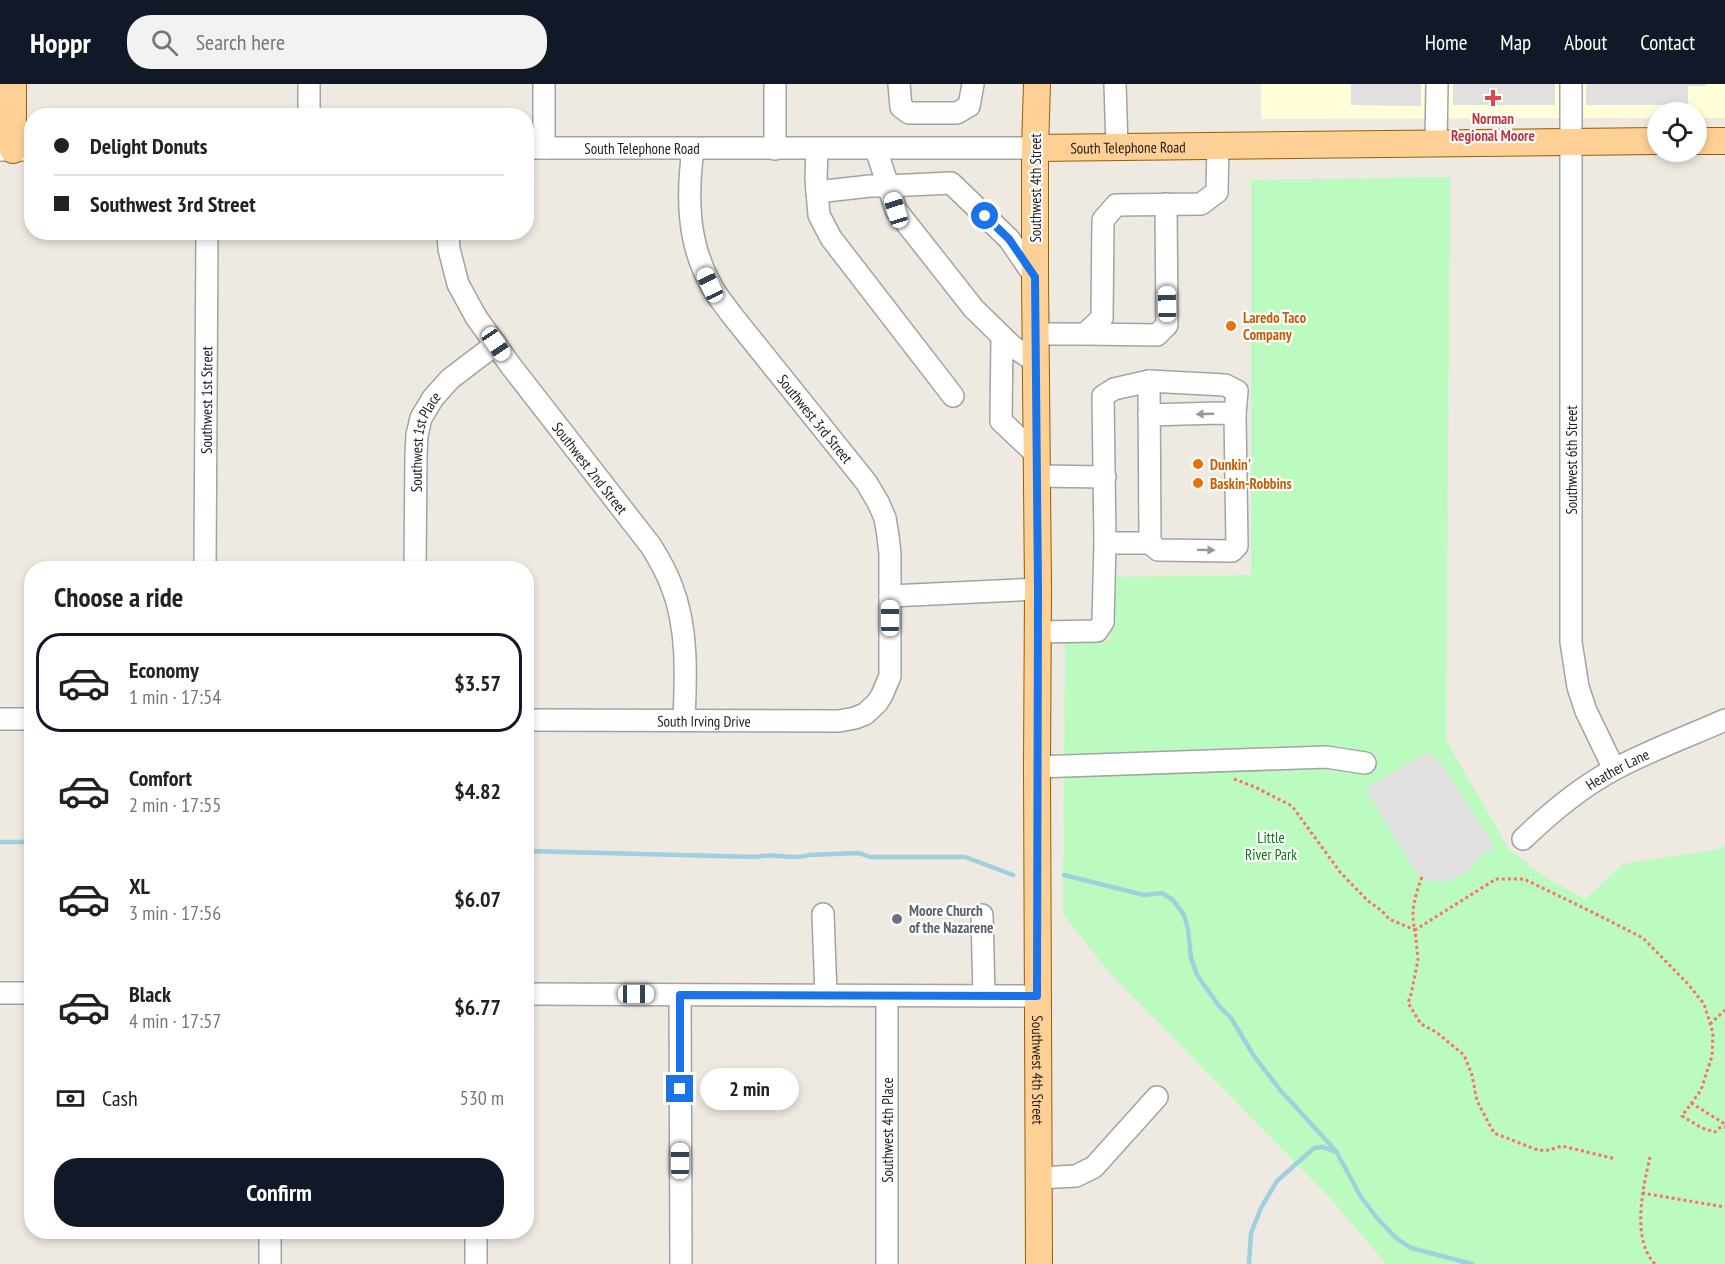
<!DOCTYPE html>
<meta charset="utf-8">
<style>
:root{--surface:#fff;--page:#f2f2f2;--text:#222;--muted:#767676;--line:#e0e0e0;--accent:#111827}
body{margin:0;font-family:"PT Sans Narrow",sans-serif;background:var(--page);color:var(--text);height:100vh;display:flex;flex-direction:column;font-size:22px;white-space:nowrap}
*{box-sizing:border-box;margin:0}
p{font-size:20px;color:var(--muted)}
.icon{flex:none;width:33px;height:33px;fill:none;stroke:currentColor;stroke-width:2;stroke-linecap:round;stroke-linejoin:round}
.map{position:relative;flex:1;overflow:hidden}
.panel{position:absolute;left:24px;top:477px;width:510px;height:678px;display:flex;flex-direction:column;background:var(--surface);border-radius:24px;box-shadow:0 3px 9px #0003}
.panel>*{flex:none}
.banner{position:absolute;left:24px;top:24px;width:510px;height:132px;border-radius:24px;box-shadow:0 3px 9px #0003;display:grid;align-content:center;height:132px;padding:0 30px;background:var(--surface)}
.tools{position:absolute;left:1647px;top:18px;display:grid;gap:12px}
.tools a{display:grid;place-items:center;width:60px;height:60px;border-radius:50%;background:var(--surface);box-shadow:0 3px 9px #0003;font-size:30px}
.end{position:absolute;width:27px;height:27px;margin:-14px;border:8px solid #1a73e8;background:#fff;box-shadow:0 0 0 3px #fff}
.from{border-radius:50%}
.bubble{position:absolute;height:42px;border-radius:21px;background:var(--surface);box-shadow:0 3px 9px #0003;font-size:20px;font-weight:700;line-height:42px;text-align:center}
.car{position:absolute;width:18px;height:36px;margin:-18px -9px;border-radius:8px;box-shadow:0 0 4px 2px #0007;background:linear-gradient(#fff 24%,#345 0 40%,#fff 0 76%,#345 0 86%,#fff 0)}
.banner b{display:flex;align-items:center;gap:21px;height:57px;font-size:22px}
.banner b+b{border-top:2px solid var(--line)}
.banner i{width:15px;height:15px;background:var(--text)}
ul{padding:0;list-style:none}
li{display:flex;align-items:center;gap:18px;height:99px;margin:0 12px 9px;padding:0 18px;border:3px solid transparent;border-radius:24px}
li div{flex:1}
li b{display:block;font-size:22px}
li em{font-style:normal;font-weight:700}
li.current{border-color:var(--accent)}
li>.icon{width:54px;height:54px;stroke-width:1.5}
h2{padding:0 30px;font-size:27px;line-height:72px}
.pay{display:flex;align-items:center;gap:15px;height:66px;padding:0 30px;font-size:22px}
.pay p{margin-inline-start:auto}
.primary-button{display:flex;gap:12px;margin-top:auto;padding:12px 30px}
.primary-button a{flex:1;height:69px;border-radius:24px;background:var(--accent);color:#fff;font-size:24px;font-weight:700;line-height:69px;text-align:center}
header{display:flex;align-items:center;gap:36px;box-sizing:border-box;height:84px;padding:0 30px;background:var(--accent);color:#fff}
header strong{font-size:28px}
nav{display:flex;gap:33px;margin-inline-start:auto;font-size:21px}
.search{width:420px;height:54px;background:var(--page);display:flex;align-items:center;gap:15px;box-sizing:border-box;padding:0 21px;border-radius:24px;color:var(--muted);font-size:22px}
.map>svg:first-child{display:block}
.education{fill:#fffed9}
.park{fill:#bbfbbf}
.parking{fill:#e0e0e0}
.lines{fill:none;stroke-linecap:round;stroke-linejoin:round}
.stream{stroke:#9fd0dd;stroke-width:4.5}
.minor-casing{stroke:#a3a3a3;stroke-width:24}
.major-casing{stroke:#946100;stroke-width:28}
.path{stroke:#fe7062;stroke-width:3;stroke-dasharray:3 3;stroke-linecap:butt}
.minor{stroke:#fff;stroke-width:21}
.major{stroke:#ffd095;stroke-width:26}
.oneway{fill:#999}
.route{stroke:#1a73e8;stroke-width:8}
.health-dot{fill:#e0444e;stroke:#fff;stroke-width:2}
.food-dot{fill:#e8710a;stroke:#fff;stroke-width:2}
.worship-dot{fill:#6b7280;stroke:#fff;stroke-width:2}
.labels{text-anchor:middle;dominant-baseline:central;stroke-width:4.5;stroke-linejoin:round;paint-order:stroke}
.health-label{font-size:15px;font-weight:bold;fill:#be3a42;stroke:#fff}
.street-label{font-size:15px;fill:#1c1c1c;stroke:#fff}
.food-label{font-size:15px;font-weight:bold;fill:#c56008;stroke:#fff;text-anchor:start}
.park-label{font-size:15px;fill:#087c10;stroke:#fff}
.worship-label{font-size:15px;font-weight:bold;fill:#5b616d;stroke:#fff;text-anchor:start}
</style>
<header>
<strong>Hoppr</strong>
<div class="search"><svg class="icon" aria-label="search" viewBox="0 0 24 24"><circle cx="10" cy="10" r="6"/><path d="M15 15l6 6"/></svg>Search here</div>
<nav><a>Home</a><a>Map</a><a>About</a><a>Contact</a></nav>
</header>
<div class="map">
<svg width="1725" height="1180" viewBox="0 0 1725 1180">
<rect width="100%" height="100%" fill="#eee9e1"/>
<path class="education" d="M1261,0H1725V34H1697L1696,28H1658L1657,34L1261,35Z"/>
<path class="park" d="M1450,93L1446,656L1509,765L1545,793L1585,815L1623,780L1719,765L1725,760V1180H1386L1331,1115L1107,886L1063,830L1065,557H1110L1115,493L1251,491V96Z"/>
<path class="parking" d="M1351,0H1421V22L1351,21Z
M1453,0H1555V21H1453Z
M1586,0H1706V2H1688V21H1586Z
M1425,669L1432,672L1444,683L1495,763L1482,771L1467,788L1462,791L1442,798L1427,796L1416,788L1365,705Z"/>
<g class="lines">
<path class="stream" d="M0,758H32
M526,767L757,773C774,768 792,777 809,771L859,769L870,773H965L1013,791
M1064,791L1144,811L1162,809L1173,816L1184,831L1188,845L1191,874L1197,891L1219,922L1231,934L1254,972L1281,1007L1336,1067L1361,1113L1377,1134L1396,1154L1411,1164L1472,1180
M1249,1180L1251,1149L1261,1124L1277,1097L1314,1064L1323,1063L1333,1067"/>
<defs>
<g id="minor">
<path d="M899,0L901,23L909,29H957L969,22L973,0"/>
<path d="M1115,0L1117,63"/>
<path d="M1571,0V558L1578,603L1586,627L1614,685"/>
<path d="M309,32V0"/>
<path d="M1436,59L1437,0"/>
<path id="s1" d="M526,64H1035"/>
<path d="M544,64V0"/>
<path d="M775,65V0"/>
<path d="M817,65L816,95L819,131L831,154L953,312"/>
<path d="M876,65L896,126L974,225L1012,262L1036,278"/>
<path d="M0,66H32"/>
<path d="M817,108L870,102H888L951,99L1009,155L1035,193"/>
<path id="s2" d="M448,148L449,165L458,200L476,233L511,282L651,462C659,475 667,489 672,503C688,544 686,592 684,636"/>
<path d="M1036,250H1085L1102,234L1103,136L1116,121L1201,120L1217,108L1218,62"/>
<path d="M1085,250L1157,251L1167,241L1166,120"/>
<path d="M1002,253L1001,337L1037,371"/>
<path d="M1149,331L1218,329L1235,330L1237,462L1232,467L1158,466L1150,459"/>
<path d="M1037,392L1105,393"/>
<path d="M1105,459H1150L1149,297"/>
<path id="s3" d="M205,484L207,148"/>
<path id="s4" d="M415,484L416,371L417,351L421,334L433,314L450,295L496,260"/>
<path d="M890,512L1038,505"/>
<path d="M1038,548L1097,547L1103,538L1105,459L1103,312L1114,305L1149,297L1225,301L1237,307L1235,330"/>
<path d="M0,635H32"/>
<path id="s5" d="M526,636L839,637L855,634L865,630L877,619L882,611L890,592V470L888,452L885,434L878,418L866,398L731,230C724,220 715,210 710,199C687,157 687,111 693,65"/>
<path d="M1037,683L1326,673L1365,679"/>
<path id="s6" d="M1523,755C1550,729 1581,703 1615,685C1650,666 1689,652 1725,636"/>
<path d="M823,830L826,911"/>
<path d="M982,831L984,912"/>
<path d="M0,909H32"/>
<path d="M526,910L1037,912"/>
<path d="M680,911L681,1180"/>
<path d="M1039,1094L1076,1092L1094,1083L1157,1013"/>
<path d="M270,1180V1148"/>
<path d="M476,1180V1148"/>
<path d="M887,1180V912"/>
</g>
<g id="major">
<path d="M13,0V66"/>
<path id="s7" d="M1037,0L1035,64V193L1038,505L1037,683L1039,1180"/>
<path d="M1696,57H1725"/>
<path id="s8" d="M1035,64L1658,57"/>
</g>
</defs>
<use href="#minor" class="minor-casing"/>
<use href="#major" class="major-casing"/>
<path class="path" d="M1234,695L1255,703L1292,722L1340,788L1368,817L1382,827L1389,835L1415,846L1418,876L1411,910L1408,919L1421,940L1436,948L1464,971L1472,991L1477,1017L1494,1049L1535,1065L1545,1067L1562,1062L1616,1075
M1422,793C1415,812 1410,827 1415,846L1496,795H1524L1590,827L1643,854L1688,900L1704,920L1713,949L1712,972L1701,1006L1682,1032L1702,1044L1715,1048L1719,1044L1725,1043
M1710,940L1725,926
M1691,1019L1725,1040
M1650,1073C1643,1104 1631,1155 1655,1180
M1642,1109L1725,1123"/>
<use href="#minor" class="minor"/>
<use href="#major" class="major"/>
</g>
<defs><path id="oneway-solid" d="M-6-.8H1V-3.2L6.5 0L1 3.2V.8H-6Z" transform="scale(1.5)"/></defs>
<g class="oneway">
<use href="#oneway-solid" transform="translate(1205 330) rotate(178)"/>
<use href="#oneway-solid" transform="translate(1206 466) rotate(1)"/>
</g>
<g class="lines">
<path class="route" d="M680,1005V911L1037,912L1038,505L1035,193L1009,155L985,132"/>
</g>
<path class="health-dot" d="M1490 5h6v6h6v6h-6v6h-6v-6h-6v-6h6z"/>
<g class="food-dot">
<circle cx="1231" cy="242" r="6"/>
<circle cx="1198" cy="380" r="6"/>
<circle cx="1198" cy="399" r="6"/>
</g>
<circle class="worship-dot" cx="897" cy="835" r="6"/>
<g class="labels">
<g class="health-label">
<text x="1493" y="34">Norman<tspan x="1493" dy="17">Regional Moore</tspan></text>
</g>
<g class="street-label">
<text stroke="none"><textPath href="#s8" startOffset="93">South Telephone Road</textPath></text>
<text stroke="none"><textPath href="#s1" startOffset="116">South Telephone Road</textPath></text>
<text transform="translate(1035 104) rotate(-90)">Southwest 4th Street</text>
<text stroke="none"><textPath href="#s3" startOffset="168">Southwest 1st Street</textPath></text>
<text transform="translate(815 335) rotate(51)">Southwest 3rd Street</text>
<text stroke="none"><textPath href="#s4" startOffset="128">Southwest 1st Place</textPath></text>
<text transform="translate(1571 376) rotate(-90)">Southwest 6th Street</text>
<text stroke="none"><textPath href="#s2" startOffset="280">Southwest 2nd Street</textPath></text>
<text stroke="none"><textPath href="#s5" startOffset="178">South Irving Drive</textPath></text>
<text stroke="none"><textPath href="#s6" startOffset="118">Heather Lane</textPath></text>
<text stroke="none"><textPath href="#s7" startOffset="986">Southwest 4th Street</textPath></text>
<text transform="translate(887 1046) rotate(-90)">Southwest 4th Place</text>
</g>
<g class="food-label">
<text x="1243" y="233">Laredo Taco<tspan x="1243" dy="17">Company</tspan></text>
<text x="1210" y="380">Dunkin'</text>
<text x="1210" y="399">Baskin-Robbins</text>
</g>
<g class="park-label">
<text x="1271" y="753">Little<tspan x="1271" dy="17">River Park</tspan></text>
</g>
<g class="worship-label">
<text x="909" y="826">Moore Church<tspan x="909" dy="17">of the Nazarene</tspan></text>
</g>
</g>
</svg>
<div class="tools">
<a><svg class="icon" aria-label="locate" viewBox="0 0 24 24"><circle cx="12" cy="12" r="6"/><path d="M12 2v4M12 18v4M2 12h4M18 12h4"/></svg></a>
</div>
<i class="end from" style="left:985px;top:132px"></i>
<i class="end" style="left:680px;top:1005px"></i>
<div class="bubble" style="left:700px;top:984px;width:99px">2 min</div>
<i class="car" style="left:896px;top:126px;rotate:343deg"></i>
<i class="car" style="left:710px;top:201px;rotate:335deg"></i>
<i class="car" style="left:1167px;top:220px;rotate:359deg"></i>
<i class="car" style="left:496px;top:260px;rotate:146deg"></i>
<i class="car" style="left:890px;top:534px;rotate:0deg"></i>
<i class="car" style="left:636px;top:910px;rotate:90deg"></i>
<i class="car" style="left:680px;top:1077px;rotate:0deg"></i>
<div class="banner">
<b><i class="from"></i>Delight Donuts</b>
<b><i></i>Southwest 3rd Street</b>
</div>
<section class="panel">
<h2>Choose a ride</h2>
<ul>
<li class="current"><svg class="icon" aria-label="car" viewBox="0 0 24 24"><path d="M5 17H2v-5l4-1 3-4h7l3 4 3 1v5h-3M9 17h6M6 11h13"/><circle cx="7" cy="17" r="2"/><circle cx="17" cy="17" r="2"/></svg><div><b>Economy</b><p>1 min · 17:54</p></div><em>$3.57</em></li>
<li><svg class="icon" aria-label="car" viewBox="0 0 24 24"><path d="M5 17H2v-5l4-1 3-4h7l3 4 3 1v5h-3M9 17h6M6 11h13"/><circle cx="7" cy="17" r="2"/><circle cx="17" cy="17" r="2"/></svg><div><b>Comfort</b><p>2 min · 17:55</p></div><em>$4.82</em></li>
<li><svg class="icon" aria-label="car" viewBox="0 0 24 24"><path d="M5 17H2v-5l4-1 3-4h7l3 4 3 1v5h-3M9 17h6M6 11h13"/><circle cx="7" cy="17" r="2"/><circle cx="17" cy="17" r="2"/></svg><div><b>XL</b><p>3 min · 17:56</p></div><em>$6.07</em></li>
<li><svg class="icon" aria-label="car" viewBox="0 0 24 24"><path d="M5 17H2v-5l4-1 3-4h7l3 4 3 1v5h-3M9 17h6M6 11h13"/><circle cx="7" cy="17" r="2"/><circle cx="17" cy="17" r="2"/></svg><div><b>Black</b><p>4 min · 17:57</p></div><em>$6.77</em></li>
</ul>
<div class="pay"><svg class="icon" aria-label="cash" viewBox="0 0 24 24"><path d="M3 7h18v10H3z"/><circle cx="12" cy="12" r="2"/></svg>Cash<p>530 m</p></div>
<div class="primary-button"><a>Confirm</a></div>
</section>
</div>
